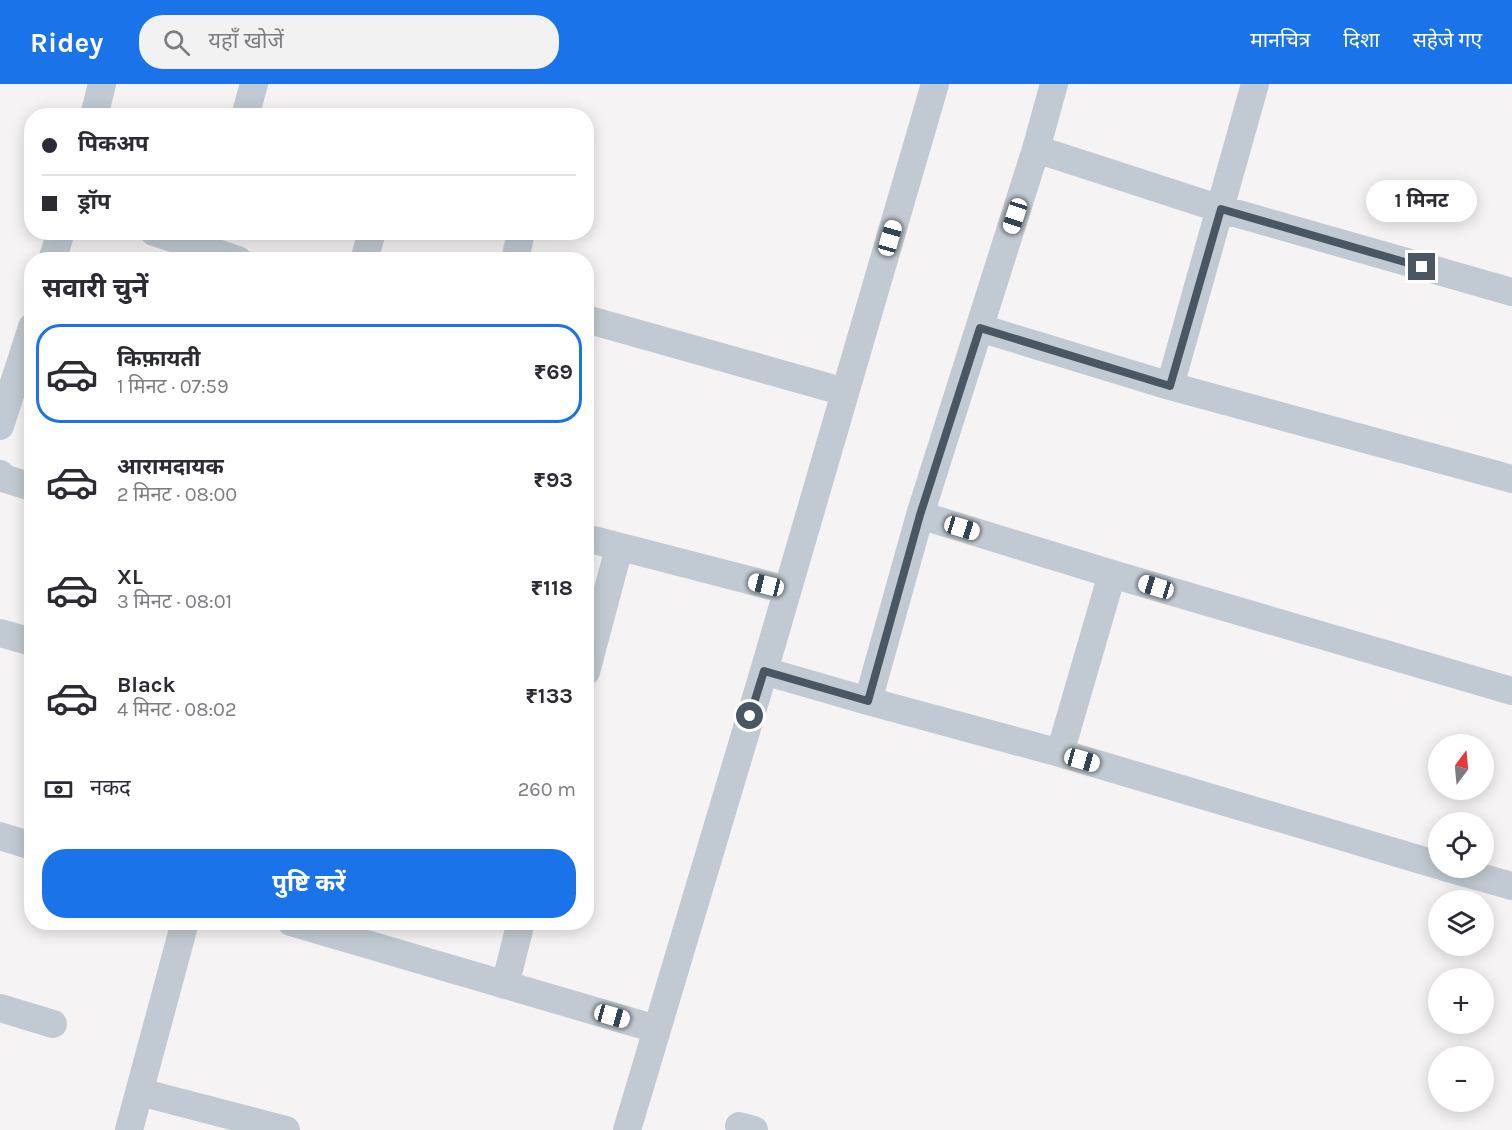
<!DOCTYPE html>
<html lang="hi">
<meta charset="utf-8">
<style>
:root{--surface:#fff;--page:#f2f2f3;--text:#2b2b33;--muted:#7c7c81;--line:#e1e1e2;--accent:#1a73e8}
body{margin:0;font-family:Karla,"Noto Sans Devanagari",sans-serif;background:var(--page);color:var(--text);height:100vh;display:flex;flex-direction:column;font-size:22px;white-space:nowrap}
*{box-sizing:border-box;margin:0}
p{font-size:20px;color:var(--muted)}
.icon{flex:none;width:33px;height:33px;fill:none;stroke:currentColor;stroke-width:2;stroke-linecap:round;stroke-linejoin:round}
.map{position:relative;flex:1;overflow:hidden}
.drawer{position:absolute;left:24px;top:168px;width:570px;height:678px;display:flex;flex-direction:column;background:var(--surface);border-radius:24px;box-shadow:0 3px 15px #0003}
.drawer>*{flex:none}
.hud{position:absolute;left:24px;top:24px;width:570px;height:132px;border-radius:24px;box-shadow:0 3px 15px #0003;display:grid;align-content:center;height:132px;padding:0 18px;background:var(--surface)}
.needle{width:39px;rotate:16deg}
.buttons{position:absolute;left:1428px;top:650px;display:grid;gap:12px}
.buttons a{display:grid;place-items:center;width:66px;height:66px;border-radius:50%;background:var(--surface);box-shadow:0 3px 15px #0003;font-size:30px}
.end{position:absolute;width:27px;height:27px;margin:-14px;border:8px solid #4a5661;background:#fff;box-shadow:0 0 0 3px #fff}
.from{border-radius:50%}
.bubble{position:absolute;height:42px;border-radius:21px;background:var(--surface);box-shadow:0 3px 15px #0003;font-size:20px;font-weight:700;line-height:42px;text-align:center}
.car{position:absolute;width:18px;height:36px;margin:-18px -9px;border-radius:8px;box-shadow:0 0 4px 2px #0007;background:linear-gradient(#fff 24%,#345 0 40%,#fff 0 76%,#345 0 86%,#fff 0)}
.hud b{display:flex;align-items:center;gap:21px;height:57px;font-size:22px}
.hud b+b{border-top:2px solid var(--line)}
.hud i{width:15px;height:15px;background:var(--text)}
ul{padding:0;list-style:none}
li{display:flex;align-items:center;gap:18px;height:99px;margin:0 12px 9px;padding:0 6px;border:3px solid transparent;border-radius:24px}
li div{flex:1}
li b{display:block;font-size:22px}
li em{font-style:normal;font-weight:700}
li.on{border-color:var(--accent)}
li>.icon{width:54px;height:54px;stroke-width:1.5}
h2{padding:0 18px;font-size:27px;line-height:72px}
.pay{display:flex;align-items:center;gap:15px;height:66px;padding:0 18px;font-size:22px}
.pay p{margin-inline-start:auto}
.action{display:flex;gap:12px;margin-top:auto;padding:12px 18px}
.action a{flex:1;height:69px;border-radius:24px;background:var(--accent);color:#fff;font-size:24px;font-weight:700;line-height:69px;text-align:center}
header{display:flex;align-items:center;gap:36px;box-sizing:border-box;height:84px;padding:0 30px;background:var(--accent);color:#fff}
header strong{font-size:28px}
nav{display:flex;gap:33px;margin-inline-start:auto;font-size:21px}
.search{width:420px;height:54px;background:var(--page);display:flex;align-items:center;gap:15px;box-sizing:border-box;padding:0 21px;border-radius:24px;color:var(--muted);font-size:22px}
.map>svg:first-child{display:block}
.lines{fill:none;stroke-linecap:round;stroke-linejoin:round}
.street{stroke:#c1cad2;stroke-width:28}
.route{stroke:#4a5661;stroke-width:8}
</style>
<header>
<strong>Ridey</strong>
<div class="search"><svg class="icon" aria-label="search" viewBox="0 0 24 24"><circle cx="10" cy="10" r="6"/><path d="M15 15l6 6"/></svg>यहाँ खोजें</div>
<nav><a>मानचित्र</a><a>दिशा</a><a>सहेजे गए</a></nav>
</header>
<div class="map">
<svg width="1512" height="1046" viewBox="0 0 1512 1046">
<rect width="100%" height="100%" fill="#f5f3f3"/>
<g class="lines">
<path class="street" d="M1054,0L1036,65L920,431L868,617L1060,669L1438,781
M94,32L102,0
M245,32L254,0
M1036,65L1221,125L1512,208
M154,148L238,176
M52,176L61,148
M364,176L372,148
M515,176L521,148
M586,235L845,308
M980,244L1170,302L1512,395
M1170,302L1255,0
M0,342L32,243
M0,390L6,395L32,403
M920,431L1112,490L1512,607
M586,454L787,506
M0,549L32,558
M764,587L868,617
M586,588L619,464
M1060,669L1112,490
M0,752L32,762
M1444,783L1512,802
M291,838L656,945
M505,901L521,838
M0,924L53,940
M140,1008L286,1046
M739,1042L754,1046
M129,1046L185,838
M627,1046L764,587L935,0"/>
</g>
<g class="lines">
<path class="route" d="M750,632L764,587L868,617L920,431L980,244L1170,302L1221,125L1422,183"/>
</g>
</svg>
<div class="buttons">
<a><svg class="needle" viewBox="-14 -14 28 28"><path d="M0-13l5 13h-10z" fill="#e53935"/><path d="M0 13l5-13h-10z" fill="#7c7c81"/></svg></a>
<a><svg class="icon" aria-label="locate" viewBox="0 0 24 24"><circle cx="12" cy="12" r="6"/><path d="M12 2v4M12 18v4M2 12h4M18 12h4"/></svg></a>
<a><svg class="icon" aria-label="layers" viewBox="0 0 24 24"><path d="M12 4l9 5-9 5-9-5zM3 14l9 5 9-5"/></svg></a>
<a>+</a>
<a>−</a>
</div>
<i class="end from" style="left:750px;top:632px"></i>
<i class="end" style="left:1422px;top:183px"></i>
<div class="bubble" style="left:1366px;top:96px;width:111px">1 मिनट</div>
<i class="car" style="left:1015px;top:132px;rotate:198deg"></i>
<i class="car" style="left:890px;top:154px;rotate:16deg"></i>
<i class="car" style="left:962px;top:444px;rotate:107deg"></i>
<i class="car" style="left:766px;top:501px;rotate:284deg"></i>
<i class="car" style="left:1156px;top:503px;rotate:287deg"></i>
<i class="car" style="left:1082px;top:676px;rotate:106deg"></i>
<i class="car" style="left:612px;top:932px;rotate:106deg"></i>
<div class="hud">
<b><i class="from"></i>पिकअप</b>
<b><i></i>ड्रॉप</b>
</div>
<section class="drawer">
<h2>सवारी चुनें</h2>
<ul>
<li class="on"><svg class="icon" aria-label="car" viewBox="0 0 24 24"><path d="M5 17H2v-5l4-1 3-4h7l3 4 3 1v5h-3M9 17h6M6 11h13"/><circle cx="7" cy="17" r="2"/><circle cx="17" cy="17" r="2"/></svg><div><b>किफ़ायती</b><p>1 मिनट · 07:59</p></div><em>₹69</em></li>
<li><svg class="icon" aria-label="car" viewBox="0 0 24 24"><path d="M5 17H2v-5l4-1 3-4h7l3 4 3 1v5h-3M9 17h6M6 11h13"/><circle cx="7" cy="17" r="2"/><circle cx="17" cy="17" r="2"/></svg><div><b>आरामदायक</b><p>2 मिनट · 08:00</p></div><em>₹93</em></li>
<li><svg class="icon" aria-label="car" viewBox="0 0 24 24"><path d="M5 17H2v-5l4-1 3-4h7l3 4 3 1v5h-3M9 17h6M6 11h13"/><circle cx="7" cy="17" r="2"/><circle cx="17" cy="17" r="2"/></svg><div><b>XL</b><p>3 मिनट · 08:01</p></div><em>₹118</em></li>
<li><svg class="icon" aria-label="car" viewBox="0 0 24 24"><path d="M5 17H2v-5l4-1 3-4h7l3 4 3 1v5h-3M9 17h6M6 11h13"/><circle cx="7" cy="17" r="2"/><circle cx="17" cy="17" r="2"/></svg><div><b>Black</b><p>4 मिनट · 08:02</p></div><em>₹133</em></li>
</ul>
<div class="pay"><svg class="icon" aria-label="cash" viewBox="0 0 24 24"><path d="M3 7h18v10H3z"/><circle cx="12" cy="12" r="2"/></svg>नकद<p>260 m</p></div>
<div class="action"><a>पुष्टि करें</a></div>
</section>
</div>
